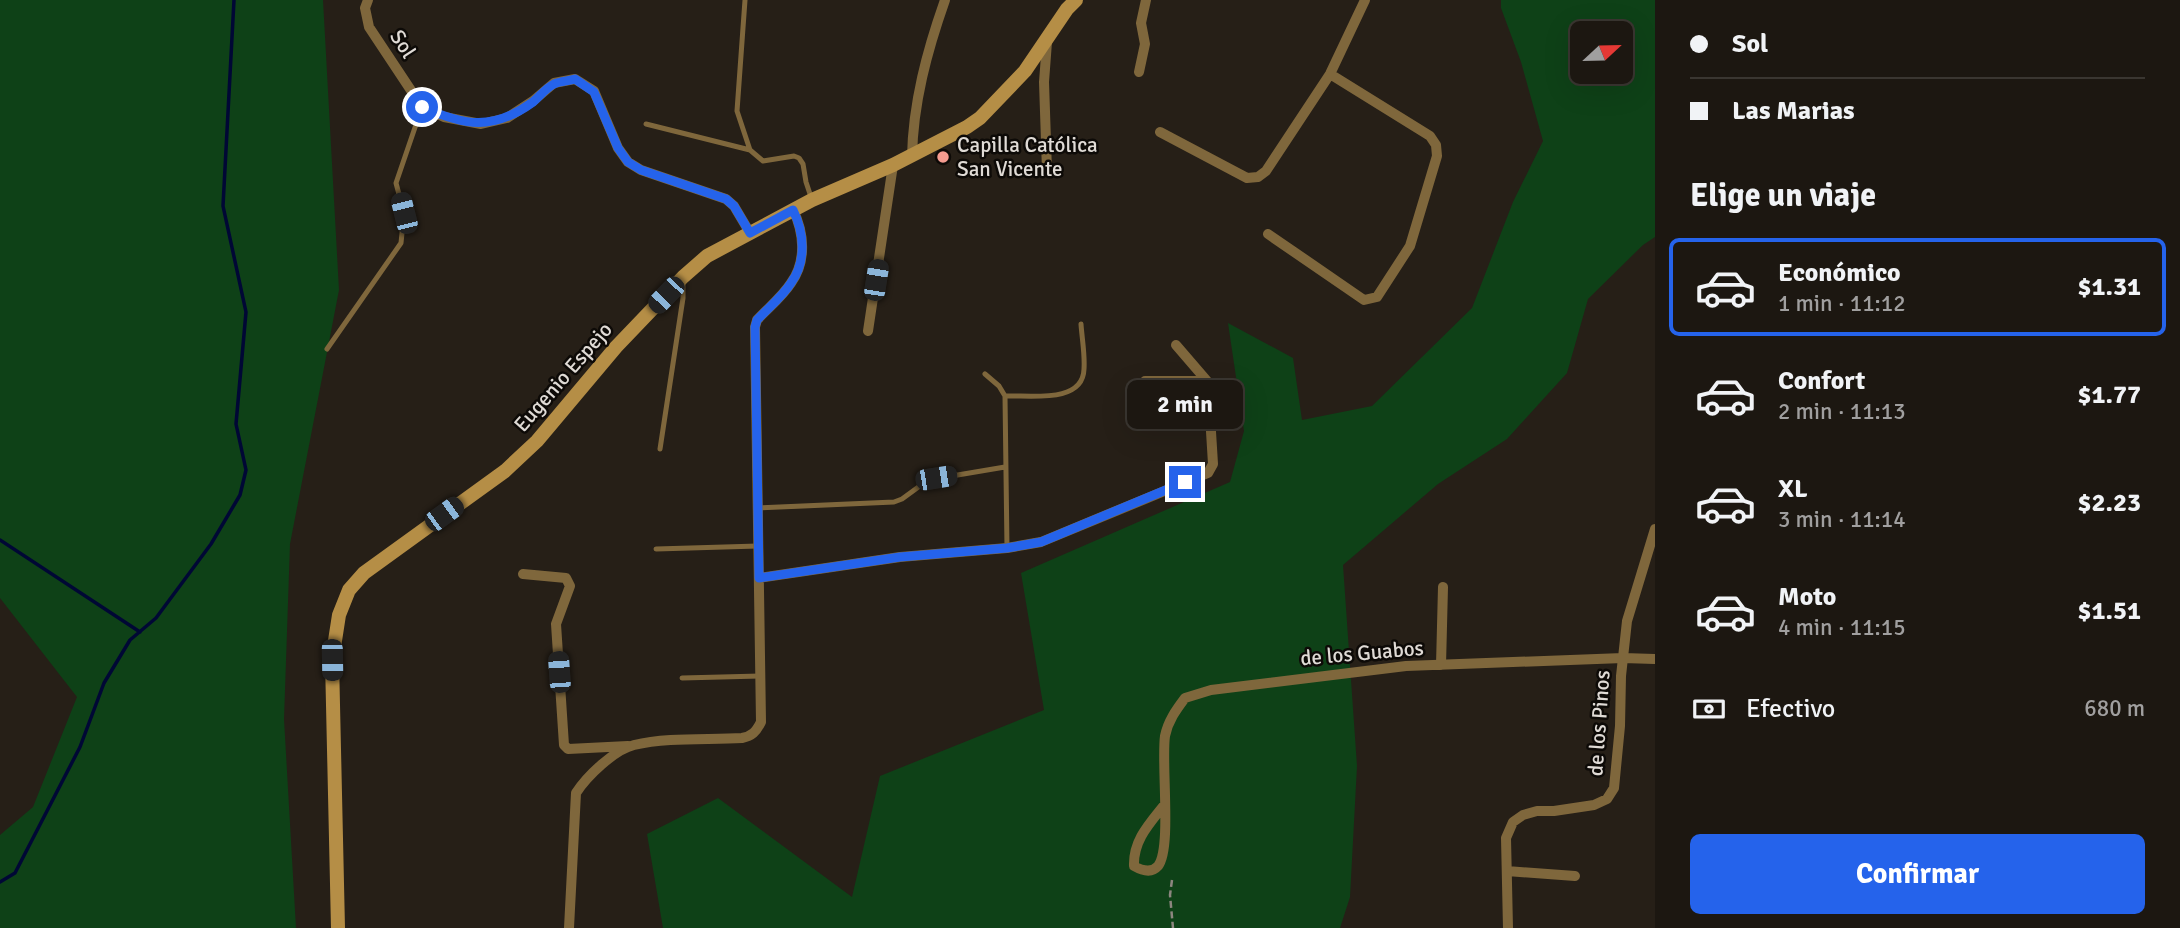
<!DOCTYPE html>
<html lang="es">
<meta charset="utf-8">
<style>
:root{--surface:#1c1711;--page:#29241f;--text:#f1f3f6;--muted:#a09f9f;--line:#3a3631;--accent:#2563eb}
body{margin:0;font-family:Signika,sans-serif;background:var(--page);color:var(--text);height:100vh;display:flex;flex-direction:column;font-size:26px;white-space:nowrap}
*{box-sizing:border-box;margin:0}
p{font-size:23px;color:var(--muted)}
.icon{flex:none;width:38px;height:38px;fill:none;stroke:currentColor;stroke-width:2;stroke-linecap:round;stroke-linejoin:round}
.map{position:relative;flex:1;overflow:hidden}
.panel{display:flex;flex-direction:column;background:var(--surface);width:525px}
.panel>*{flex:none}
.guide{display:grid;align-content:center;height:154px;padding:0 35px;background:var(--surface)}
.needle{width:46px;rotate:68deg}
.controls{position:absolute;left:1570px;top:21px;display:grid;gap:14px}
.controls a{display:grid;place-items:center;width:63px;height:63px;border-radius:10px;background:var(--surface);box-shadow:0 7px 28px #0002,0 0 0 2px var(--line);font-size:35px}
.end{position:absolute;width:32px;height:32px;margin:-16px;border:9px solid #2563eb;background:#fff;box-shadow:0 0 0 4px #fff}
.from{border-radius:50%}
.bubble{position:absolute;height:49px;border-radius:10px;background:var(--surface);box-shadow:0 7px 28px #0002,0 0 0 2px var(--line);font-size:23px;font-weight:700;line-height:49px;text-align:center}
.car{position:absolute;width:21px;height:42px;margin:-21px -10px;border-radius:9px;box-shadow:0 0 5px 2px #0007;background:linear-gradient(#222 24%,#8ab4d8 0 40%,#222 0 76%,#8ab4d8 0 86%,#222 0)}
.guide b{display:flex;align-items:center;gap:24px;height:66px;font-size:26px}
.guide b+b{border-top:2px solid var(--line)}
.guide i{width:18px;height:18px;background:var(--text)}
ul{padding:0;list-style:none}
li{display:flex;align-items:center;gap:21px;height:98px;margin:0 14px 10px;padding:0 21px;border:4px solid transparent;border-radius:10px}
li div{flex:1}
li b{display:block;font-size:26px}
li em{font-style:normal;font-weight:700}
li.selected{border-color:var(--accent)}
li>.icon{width:63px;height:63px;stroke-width:1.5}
h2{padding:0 35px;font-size:32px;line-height:84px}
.pay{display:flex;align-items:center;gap:18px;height:77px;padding:0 35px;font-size:26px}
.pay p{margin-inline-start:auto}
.primary-button{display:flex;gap:14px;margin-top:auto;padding:14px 35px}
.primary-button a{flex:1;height:80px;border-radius:10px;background:var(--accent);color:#fff;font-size:28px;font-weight:700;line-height:80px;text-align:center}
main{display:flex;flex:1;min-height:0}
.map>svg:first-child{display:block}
.green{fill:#0e4117;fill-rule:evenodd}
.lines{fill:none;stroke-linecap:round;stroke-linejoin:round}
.stream{stroke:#000735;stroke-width:3.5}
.path{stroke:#8c867f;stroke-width:2.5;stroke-dasharray:7 3.5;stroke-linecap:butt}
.lane{stroke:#7f673c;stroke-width:5}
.street{stroke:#7f673c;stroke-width:10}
.secondary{stroke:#b58e46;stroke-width:14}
.route{stroke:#2563eb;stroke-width:9}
.poi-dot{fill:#f59c90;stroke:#0d0a07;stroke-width:2.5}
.labels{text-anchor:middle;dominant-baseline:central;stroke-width:5;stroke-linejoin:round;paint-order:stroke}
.street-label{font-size:21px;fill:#e0dbd6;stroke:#0d0a07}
.poi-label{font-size:21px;fill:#e0dbd6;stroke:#0d0a07;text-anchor:start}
</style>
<main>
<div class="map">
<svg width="1655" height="928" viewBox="0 0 1655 928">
<rect width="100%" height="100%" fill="#261f17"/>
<path class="green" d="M0,0H323L339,290L290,544L284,719L296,928H0V835L33,807L77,697L0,598Z
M1501,0H1655V237L1643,245L1588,299L1567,373L1507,439L1438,484L1343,565L1357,766L1350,897L1340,928H663L647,834L718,798L852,897L880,776L1044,710L1021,573L1230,482L1244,431L1228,323L1293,358L1302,420L1372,406L1472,308L1513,202L1543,141L1521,62L1501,8ZM1582,33H1620V72H1582Z"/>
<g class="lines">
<path class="stream" d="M0,540L140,632
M0,882L15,873L80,747L104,683L130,640L156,618L211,544L240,495L246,470L236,424L246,312L223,206L234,0"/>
<path class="path" d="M1172,880L1170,895L1173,928"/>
<path class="lane" d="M745,0L737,111L750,150L763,161L794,156L799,158L803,164L806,182L812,200
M646,124L750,150
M327,349L401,243L404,213L396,183L422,107
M985,374L999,386L1005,396L1007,548
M1005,396C1030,395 1083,404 1084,369C1085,354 1082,339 1081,324
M660,449L683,298V283
M758,508L894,502L902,499L928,480L1005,467
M656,549L758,546
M682,678L760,676"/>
<path class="street" d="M368,0L365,8L369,27L422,107L444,117L481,124L507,118L533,101L554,83L575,79L594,91L618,148L628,162L641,170L726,199L734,206L750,233
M1139,72L1145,44L1141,23L1146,0
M1160,132L1247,178L1258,177L1266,171L1330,74L1365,0
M912,157C913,103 927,51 945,0
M1047,171L1044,82L1047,42
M1268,234L1364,300L1377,297L1410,246L1437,156L1436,145L1430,136L1330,74
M868,331L893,165
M1176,345L1207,381
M523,574L566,578L570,586L556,624L564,745L568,749L628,746
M759,578L900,557L1007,548L1041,542L1208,473L1213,464L1208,383L1207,381H1145
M1441,665L1443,587
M1165,804C1150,823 1133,840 1134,866C1141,870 1151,874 1158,866C1172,849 1161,763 1165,736C1168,721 1176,710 1185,698L1211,690L1406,666L1623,658L1655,659
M1507,871L1575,876
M569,928L576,793C587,776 614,750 634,745C668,737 707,740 742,738C752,736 756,732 761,722L755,327L757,320C768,308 782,297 791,283C807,261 804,232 793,210
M1508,928L1506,838L1513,822L1523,815L1537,811H1554L1594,805L1607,799L1614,788L1620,726L1621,676L1627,621L1655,529"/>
<path class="secondary" d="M338,928L332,660L339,615L349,590L364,573L505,471L537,441L616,347L683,277L707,256L812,200L893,165L967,127L980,118L1025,71L1067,9L1076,0"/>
</g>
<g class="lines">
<path class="route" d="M422,107C465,126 493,131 533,102C540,96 546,88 554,84C560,81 569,81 575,79L594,92L618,148L628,162L641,170L726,199L734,206L750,233L793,210C804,232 807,261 791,283C782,297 768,308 757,320L755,327L759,578L900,557L1007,548L1041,542L1185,482"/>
</g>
<circle class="poi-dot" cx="943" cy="157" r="7"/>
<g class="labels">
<g class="street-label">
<text transform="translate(403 44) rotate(57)">Sol</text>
<text transform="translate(563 377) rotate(-49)">Eugenio Espejo</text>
<text transform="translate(1362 653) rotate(-5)">de los Guabos</text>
<text transform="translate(1599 723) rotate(-86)">de los Pinos</text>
</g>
<g class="poi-label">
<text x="957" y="145">Capilla Católica<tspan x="957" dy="24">San Vicente</tspan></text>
</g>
</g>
</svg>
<div class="controls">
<a><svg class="needle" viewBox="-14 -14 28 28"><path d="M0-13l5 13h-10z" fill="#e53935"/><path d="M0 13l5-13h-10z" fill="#a09f9f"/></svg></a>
</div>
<i class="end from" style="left:422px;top:107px"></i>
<i class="end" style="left:1185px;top:482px"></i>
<div class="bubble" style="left:1127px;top:380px;width:116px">2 min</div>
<i class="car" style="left:404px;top:213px;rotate:346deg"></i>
<i class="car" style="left:876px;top:280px;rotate:9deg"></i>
<i class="car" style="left:666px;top:295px;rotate:224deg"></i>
<i class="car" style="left:936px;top:478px;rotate:81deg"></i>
<i class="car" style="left:444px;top:514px;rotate:54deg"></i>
<i class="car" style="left:332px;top:660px;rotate:179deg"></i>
<i class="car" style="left:559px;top:672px;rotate:356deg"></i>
</div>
<section class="panel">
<div class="guide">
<b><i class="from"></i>Sol</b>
<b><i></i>Las Marias</b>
</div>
<h2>Elige un viaje</h2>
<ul>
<li class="selected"><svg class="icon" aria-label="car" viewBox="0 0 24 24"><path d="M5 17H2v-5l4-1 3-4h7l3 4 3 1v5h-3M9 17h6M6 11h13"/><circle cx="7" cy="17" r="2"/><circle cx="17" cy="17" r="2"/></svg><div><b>Económico</b><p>1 min · 11:12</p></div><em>$1.31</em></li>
<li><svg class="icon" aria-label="car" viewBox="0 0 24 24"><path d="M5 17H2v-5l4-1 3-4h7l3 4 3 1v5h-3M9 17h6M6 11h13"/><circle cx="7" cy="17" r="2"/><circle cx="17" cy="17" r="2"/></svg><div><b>Confort</b><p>2 min · 11:13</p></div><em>$1.77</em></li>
<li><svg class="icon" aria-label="car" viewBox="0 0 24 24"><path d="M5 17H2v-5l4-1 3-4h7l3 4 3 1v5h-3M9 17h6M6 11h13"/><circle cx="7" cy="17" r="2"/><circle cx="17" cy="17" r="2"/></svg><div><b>XL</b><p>3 min · 11:14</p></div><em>$2.23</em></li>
<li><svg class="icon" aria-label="car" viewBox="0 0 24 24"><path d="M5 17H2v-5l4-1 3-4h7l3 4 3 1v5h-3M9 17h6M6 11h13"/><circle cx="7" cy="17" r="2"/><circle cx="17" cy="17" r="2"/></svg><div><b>Moto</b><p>4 min · 11:15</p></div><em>$1.51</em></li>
</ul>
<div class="pay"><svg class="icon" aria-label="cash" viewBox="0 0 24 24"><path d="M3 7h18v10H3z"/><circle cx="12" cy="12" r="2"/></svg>Efectivo<p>680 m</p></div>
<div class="primary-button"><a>Confirmar</a></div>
</section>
</main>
